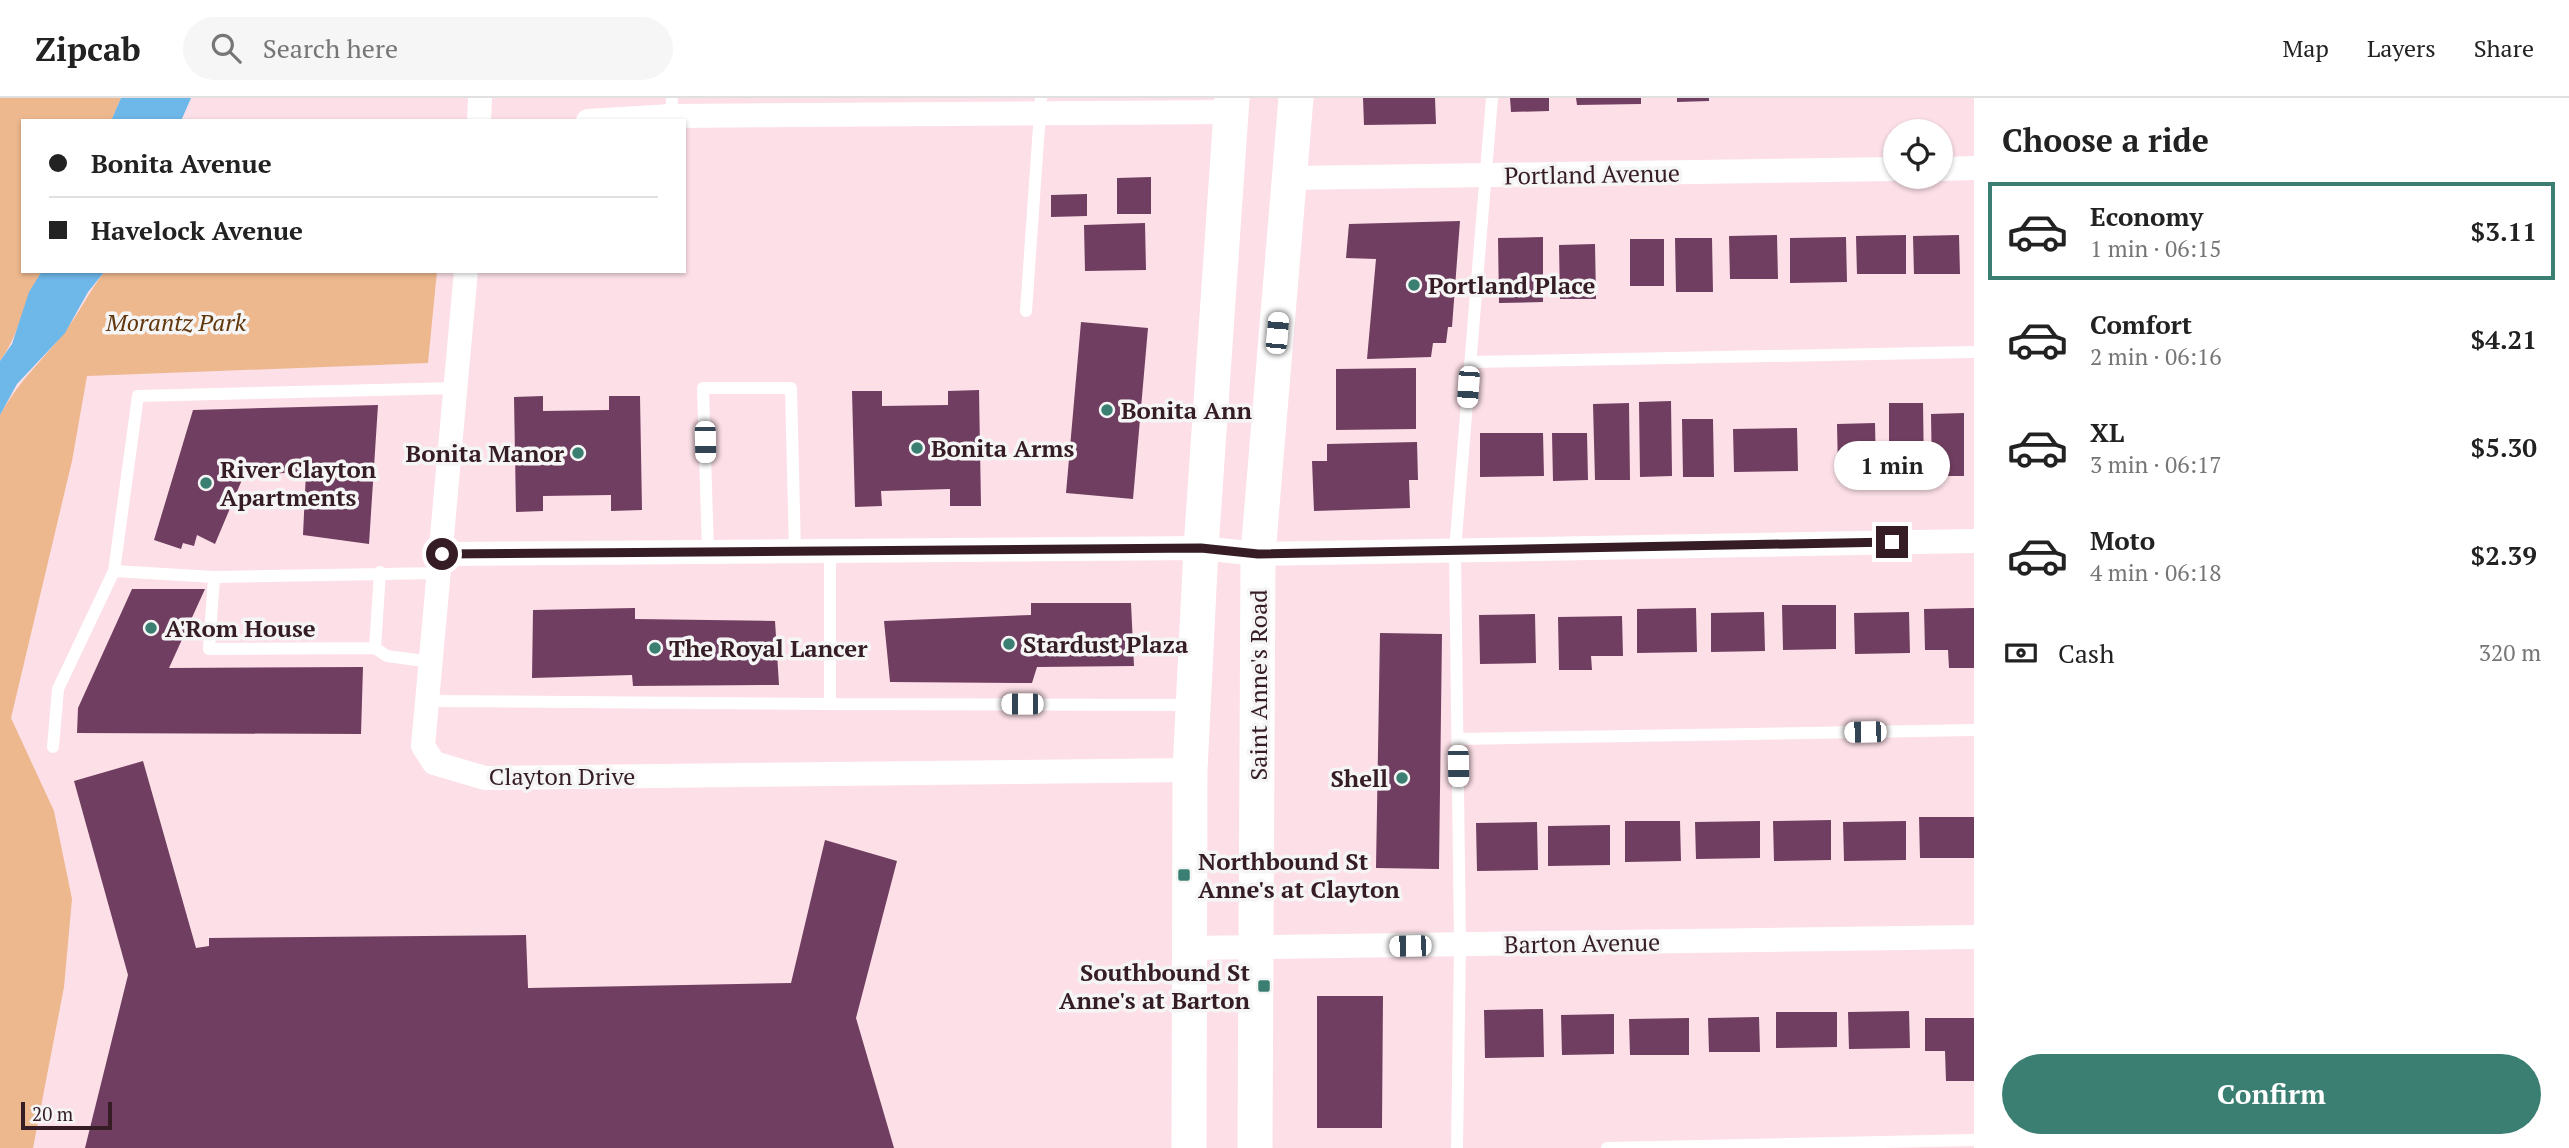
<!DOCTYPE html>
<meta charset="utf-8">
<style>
:root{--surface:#fff;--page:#f6f6f6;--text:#222;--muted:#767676;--line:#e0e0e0;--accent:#3b7f72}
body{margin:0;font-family:"PT Serif",serif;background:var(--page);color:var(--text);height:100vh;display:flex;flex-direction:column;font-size:26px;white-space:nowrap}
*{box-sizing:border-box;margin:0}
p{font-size:23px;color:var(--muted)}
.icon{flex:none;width:38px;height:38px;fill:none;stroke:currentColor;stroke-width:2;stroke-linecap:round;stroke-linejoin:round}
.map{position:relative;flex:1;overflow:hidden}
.details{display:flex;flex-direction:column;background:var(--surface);width:595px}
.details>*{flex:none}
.guide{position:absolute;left:21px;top:21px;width:665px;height:154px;border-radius:0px;box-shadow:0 2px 5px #0004;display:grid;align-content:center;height:154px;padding:0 28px;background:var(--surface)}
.fabs{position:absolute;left:1883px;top:21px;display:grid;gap:14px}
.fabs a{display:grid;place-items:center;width:70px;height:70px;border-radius:50%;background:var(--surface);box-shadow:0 2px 5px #0004;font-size:35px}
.scale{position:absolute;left:21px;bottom:18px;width:91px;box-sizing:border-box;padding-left:7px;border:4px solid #361d25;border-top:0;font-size:19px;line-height:24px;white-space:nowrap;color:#361d25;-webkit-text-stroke:5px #f5f5f5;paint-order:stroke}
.end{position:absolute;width:32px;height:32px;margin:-16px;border:9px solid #361d25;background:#fff;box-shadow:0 0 0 4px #fff}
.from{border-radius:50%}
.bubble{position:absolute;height:49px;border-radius:24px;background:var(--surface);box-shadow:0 2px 5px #0004;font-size:23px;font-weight:800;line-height:49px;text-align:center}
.car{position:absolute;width:21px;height:42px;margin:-21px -10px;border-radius:9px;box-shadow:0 0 5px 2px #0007;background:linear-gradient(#fff 24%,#345 0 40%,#fff 0 76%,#345 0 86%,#fff 0)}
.guide b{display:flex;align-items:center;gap:24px;height:66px;font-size:26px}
.guide b+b{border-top:2px solid var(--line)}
.guide i{width:18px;height:18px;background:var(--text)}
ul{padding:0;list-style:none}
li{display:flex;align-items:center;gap:21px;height:98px;margin:0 14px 10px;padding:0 14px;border:4px solid transparent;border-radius:0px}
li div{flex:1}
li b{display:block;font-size:26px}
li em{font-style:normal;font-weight:800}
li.on{border-color:var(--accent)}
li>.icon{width:63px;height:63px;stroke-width:1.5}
h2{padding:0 28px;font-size:32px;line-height:84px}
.pay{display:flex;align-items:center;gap:18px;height:77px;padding:0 28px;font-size:26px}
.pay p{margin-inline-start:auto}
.action{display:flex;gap:14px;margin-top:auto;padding:14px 28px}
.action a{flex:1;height:80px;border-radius:42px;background:var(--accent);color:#fff;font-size:28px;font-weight:800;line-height:80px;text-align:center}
header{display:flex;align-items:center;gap:42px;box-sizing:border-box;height:98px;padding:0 35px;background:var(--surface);border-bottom:2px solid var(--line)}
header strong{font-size:33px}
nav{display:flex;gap:38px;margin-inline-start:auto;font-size:24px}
.search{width:490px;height:63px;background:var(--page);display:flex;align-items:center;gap:18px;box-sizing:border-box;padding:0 24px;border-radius:38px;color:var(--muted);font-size:26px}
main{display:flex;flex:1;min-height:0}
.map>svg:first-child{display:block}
.green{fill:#eeb88e}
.water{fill:#6eb7e9}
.building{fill:#703e60}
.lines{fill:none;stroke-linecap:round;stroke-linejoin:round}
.lane{stroke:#fff;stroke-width:12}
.street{stroke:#fff;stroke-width:24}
.secondary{stroke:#fff;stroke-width:35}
.route{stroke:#361d25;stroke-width:9}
.poi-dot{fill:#3b7f72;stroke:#f5f5f5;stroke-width:2.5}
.labels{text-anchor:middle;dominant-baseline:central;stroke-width:7;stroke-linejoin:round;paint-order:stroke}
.street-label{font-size:24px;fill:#361d25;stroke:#f5f5f5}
.poi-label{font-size:24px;font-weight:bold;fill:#361d25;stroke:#f5f5f5;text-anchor:start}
.park-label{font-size:24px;font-style:italic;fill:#62370e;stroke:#f5f5f5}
</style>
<header>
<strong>Zipcab</strong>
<div class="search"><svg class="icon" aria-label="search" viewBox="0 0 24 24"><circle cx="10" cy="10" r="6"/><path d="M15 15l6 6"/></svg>Search here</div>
<nav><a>Map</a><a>Layers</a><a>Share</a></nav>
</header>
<main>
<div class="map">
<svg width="1974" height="1050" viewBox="0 0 1974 1050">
<rect width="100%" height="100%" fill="#fcdfe7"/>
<path class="green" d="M0,0H121L111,23H23V173H42C24,202 20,236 0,263Z
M105,173H437L428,265L87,278L72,363L11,620L54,713L72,801L64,889L33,1050H0V317C19,283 40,265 63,236C79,216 89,193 105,173Z"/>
<path class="water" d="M121,0H191L181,23H111Z
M42,173H105L88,194L65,235L17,286L0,317V263L12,246L29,194Z"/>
<path class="building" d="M1363,0H1435L1436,26L1364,27Z
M1510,0H1549V13L1511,14Z
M1576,0H1641V6L1577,7Z
M1677,0H1709V3L1677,4Z
M1151,79V116H1117V80Z
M1087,96V118L1051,119V97Z
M1460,123L1452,229H1448L1446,245H1433L1431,259L1367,261L1376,161L1346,160L1349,126Z
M1145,125L1146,172L1085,173L1084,127Z
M1777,137L1778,181H1730L1729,138Z
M1906,137V176H1857L1856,138Z
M1959,137L1960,176H1914L1913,138Z
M1543,139V204L1499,205L1498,140Z
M1846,139L1847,184L1790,185V140Z
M1675,140H1712L1713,194H1676Z
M1630,141H1664V188H1630Z
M1595,146L1596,201H1560L1559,147Z
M1081,224L1148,230L1133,401L1066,395Z
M1416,270V331L1336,332V271Z
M979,292L981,408H950V391L881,393L882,408L855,409L852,293H882V308L948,307V293Z
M543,298V313L609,312V298H640L642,412L611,413V397L543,398V413L516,414L514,299Z
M1671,303L1672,378L1640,379L1639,304Z
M1629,305L1630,382H1595L1593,306Z
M1889,305H1923L1924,375H1889Z
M378,307L369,446L303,437L306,374L244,377L215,446L197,437L194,448L183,445L181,451L154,442L193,312Z
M1964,315V378H1932L1931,316Z
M1682,321H1713L1714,379H1683Z
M1875,325L1876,373H1838L1837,326Z
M1797,330L1798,373L1734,374L1733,331Z
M1480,335H1543L1544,378L1480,379Z
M1552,335H1587L1588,382L1553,383Z
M1417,344L1418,382H1409L1410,410L1314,413L1312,363H1327V346Z
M132,491H205L169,570L363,569L361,636L77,635L78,610Z
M1031,505H1131L1134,568L1037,569L1032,585L890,584L884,523L1031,517Z
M1782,507H1836V551L1783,552Z
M635,510V521L775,523L779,587L633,588L632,577L532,580L533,512Z
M1696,510L1697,554L1637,555V511Z
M1974,510V570H1949L1948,552H1925L1924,511Z
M1764,514L1765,553L1711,554V515Z
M1909,514L1910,555L1855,556L1854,515Z
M1535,516L1536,565L1480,566L1479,517Z
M1622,518L1623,558H1591L1592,572H1559L1558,519Z
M1380,535L1442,536L1439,771L1376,770Z
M143,663L196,850L209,848V840L526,837L528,890L791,885L825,742L897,763L856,920L894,1050H85L128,877L74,683Z
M1919,719H1974V760H1920Z
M1831,722V762L1774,763L1773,723Z
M1625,723H1680L1681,763L1625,764Z
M1760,723V760L1696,761L1695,724Z
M1906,723V762L1844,763L1843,724Z
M1537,724L1538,772L1477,773L1476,725Z
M1610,727V767L1548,768V728Z
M1317,898H1383L1382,1030H1317Z
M1543,911L1544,959L1485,960L1484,912Z
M1909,913L1910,950L1849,951L1848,914Z
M1776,914H1837V949L1776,950Z
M1614,916V956L1562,957L1561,917Z
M1759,919L1760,954H1709L1708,920Z
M1689,920V957H1630L1629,921Z
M1925,920H1974V983H1946L1945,953H1925Z"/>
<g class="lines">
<path class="lane" d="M671,18L672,0
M1026,213L1041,0
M1470,264L1974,254
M830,453V606L1191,607
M708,454L703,290H791L795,454
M440,475L214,479L114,473L138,298L457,290
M214,479L209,551L375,550L387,558L432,564
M375,550L380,474
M428,603L830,606
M1458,641L1974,632
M53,649L58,591L114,473
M1457,1050L1460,847L1455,452L1492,0
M1607,1050L1974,1042"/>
<path class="street" d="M479,23L480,0
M588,23L671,18L1231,14
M1941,71L1974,70
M1290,80L1895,71
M466,173L423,648L434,665L485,680L1190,672
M442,456L1201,450L1258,456L1974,443
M1191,850L1974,839"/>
<path class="secondary" d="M1189,1050L1190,672L1201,450L1232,0
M1255,1050L1258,456L1296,0"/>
</g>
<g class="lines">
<path class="route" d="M442,456L1201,450L1258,456L1892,444"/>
</g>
<g class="poi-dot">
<circle cx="1414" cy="187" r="7"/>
<circle cx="1107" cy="312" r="7"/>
<circle cx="917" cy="350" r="7"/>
<circle cx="578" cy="355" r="7"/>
<circle cx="206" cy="385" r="7"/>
<circle cx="151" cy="530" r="7"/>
<circle cx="1009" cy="546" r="7"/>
<circle cx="655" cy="550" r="7"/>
<circle cx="1402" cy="680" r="7"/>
<rect x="1177" y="770" width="14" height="14" rx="3.5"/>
<rect x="1257" y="881" width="14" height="14" rx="3.5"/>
</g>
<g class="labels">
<g class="street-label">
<text transform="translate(1592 76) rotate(-1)">Portland Avenue</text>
<text transform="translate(1258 587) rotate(-90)">Saint Anne's Road</text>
<text x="562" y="678">Clayton Drive</text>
<text transform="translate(1582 845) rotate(-1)">Barton Avenue</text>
</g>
<g class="poi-label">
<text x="1428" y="187">Portland Place</text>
<text x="1121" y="312">Bonita Ann</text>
<text x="931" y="350">Bonita Arms</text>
<text x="564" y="355" text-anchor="end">Bonita Manor</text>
<text x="220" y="371">River Clayton<tspan x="220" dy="28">Apartments</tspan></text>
<text x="165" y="530">A'Rom House</text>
<text x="1023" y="546">Stardust Plaza</text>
<text x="669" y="550">The Royal Lancer</text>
<text x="1388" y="680" text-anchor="end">Shell</text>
<text x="1198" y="763">Northbound St<tspan x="1198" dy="28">Anne's at Clayton</tspan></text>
<text x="1250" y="874" text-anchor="end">Southbound St<tspan x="1250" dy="28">Anne's at Barton</tspan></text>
</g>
<g class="park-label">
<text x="176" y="224">Morantz Park</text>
</g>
</g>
</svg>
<div class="fabs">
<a><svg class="icon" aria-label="locate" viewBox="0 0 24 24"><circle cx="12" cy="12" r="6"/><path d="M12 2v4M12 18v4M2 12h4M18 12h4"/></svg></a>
</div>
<div class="scale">20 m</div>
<i class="end from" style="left:442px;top:456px"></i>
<i class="end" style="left:1892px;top:444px"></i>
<div class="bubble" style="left:1834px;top:343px;width:116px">1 min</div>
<i class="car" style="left:1277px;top:235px;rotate:5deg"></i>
<i class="car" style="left:1468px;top:289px;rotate:184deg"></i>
<i class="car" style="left:705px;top:344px;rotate:179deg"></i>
<i class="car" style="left:1022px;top:606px;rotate:270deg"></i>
<i class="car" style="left:1865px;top:634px;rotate:269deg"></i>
<i class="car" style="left:1458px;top:668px;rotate:179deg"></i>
<i class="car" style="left:1410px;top:848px;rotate:269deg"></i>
<div class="guide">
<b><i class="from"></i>Bonita Avenue</b>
<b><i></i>Havelock Avenue</b>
</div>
</div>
<section class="details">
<h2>Choose a ride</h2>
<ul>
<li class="on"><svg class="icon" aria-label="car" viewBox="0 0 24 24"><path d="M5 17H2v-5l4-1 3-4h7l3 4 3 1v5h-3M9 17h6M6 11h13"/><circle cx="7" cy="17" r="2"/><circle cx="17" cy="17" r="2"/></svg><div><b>Economy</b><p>1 min · 06:15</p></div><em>$3.11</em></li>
<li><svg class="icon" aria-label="car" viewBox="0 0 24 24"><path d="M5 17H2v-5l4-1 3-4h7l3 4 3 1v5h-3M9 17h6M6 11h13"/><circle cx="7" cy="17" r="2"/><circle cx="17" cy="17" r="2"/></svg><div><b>Comfort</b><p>2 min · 06:16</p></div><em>$4.21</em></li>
<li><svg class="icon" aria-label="car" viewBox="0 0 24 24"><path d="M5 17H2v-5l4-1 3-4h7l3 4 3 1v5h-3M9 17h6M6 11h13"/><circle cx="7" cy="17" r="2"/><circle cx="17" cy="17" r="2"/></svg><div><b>XL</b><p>3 min · 06:17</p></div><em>$5.30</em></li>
<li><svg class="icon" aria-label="car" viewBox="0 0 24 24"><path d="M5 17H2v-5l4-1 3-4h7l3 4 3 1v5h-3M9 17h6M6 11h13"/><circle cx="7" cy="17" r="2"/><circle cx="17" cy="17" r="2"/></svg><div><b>Moto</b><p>4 min · 06:18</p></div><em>$2.39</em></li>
</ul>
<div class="pay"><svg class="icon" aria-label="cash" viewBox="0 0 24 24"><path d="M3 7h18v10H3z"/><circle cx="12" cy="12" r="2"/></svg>Cash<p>320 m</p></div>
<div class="action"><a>Confirm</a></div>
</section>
</main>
